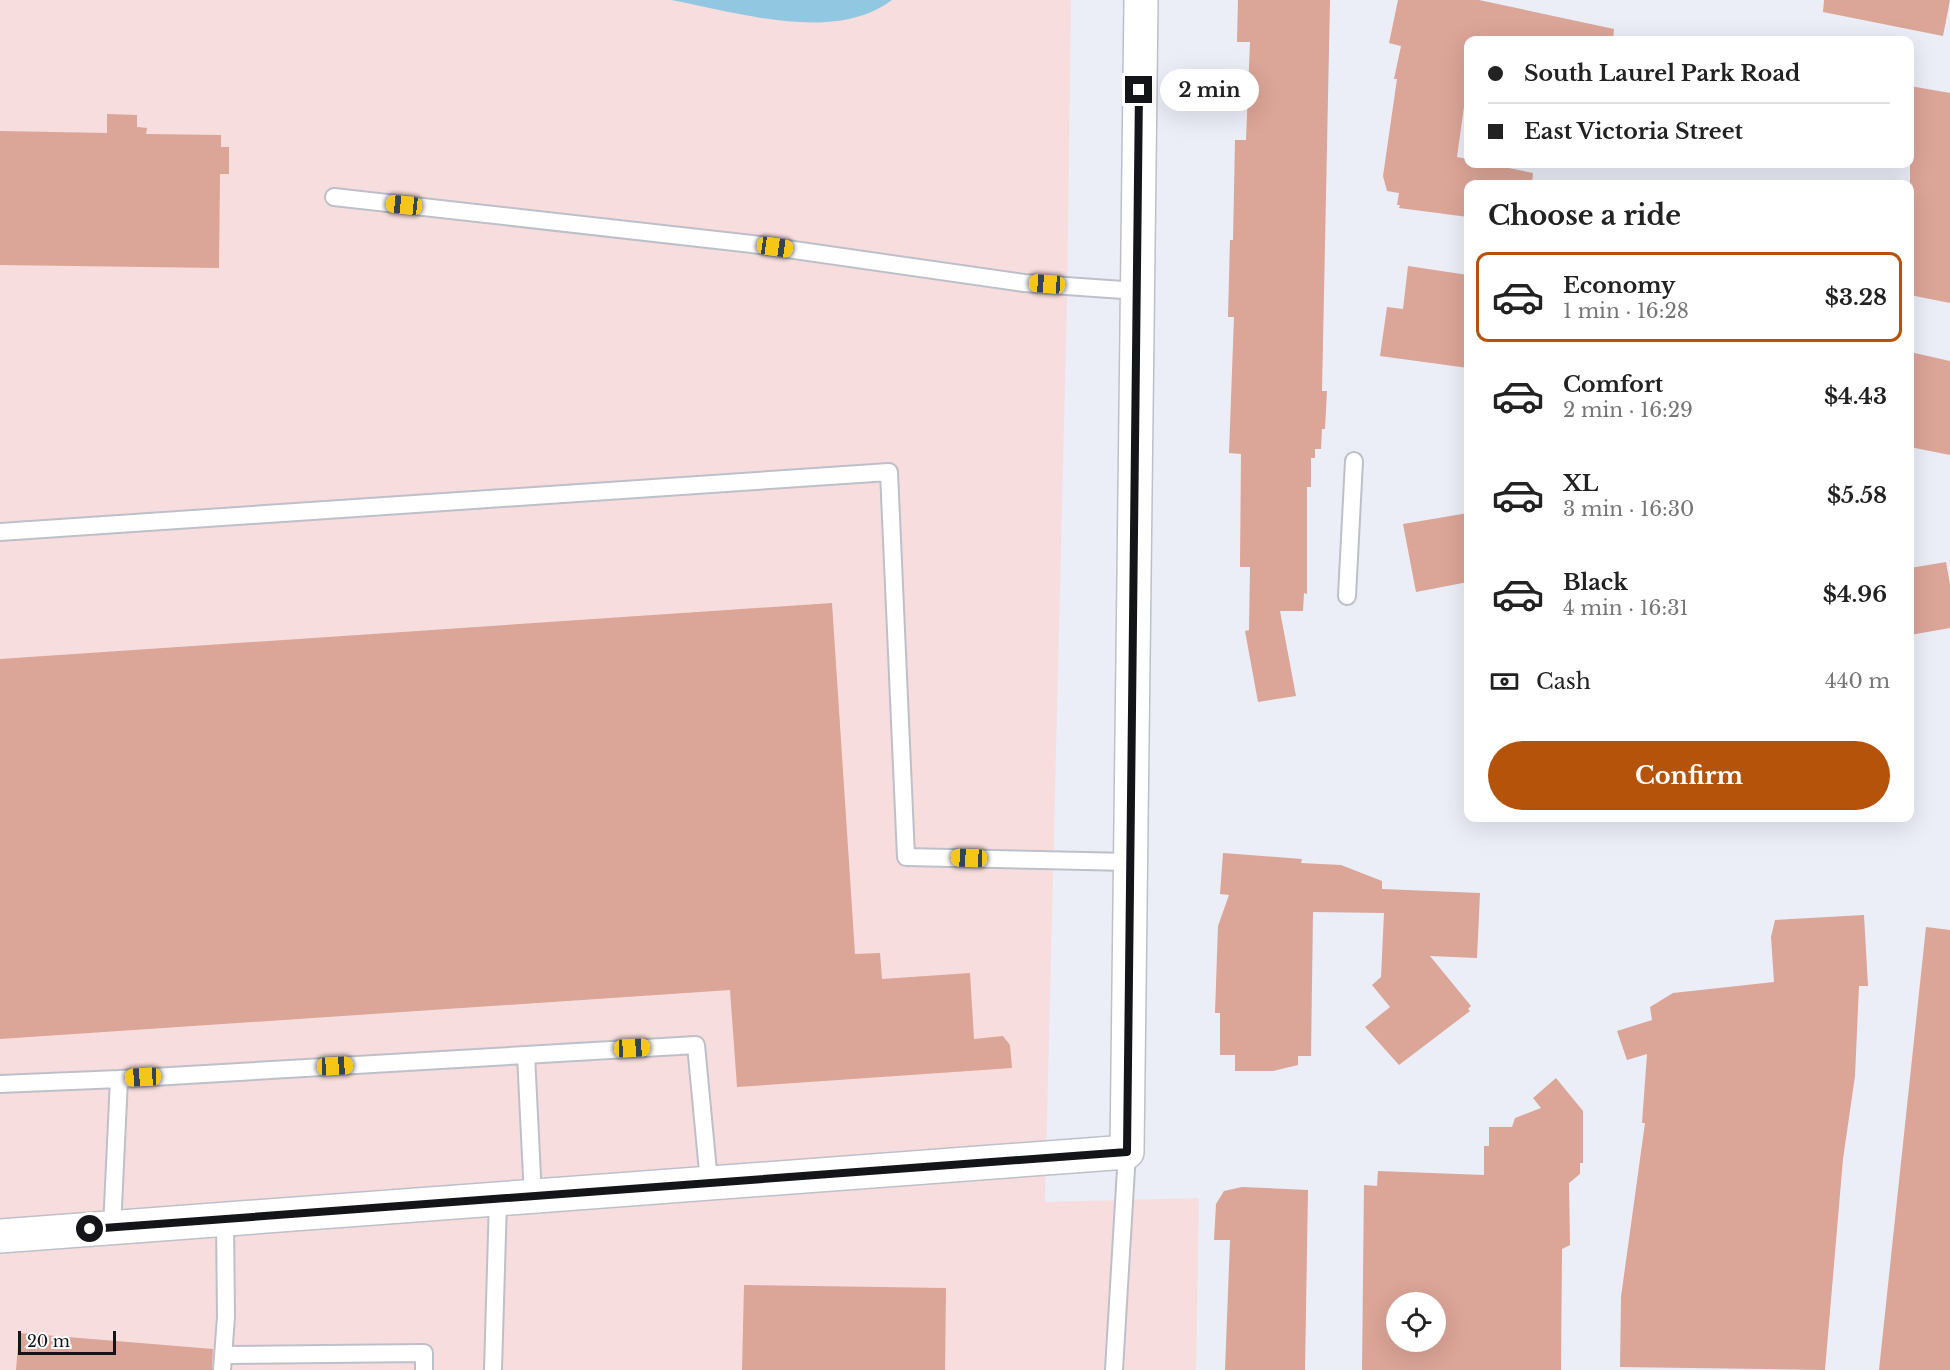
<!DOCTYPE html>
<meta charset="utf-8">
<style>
:root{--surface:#fff;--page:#f2f2f2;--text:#222;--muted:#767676;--line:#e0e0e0;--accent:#b45309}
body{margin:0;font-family:"Libre Baskerville",serif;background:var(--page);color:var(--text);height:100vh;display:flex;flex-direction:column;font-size:22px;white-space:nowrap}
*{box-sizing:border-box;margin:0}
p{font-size:20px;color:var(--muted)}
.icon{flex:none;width:33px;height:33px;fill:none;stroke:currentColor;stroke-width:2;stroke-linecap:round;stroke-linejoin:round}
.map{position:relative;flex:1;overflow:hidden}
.details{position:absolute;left:1464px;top:180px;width:450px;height:642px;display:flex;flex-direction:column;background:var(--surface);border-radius:12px;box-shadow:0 6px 24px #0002}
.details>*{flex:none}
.guide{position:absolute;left:1464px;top:36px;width:450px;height:132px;border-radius:12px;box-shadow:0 6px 24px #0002;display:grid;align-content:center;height:132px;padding:0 24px;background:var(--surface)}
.tools{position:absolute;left:1386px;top:1292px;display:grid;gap:12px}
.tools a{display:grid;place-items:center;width:60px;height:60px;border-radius:50%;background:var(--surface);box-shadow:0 6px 24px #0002;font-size:30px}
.scale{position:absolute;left:18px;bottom:15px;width:98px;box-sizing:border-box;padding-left:6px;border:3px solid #141518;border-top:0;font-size:16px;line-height:21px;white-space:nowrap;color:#141518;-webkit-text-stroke:4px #fff;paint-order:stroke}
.end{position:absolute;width:27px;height:27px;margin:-14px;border:8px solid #141518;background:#fff;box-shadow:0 0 0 3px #fff}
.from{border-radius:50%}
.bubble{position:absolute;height:42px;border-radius:21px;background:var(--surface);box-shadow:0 6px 24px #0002;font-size:20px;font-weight:700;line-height:42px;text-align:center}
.car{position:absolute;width:18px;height:36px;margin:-18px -9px;border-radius:8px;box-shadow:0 0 4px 2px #0007;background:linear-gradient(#f5c518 24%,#345 0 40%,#f5c518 0 76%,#345 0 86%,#f5c518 0)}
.guide b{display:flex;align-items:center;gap:21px;height:57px;font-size:22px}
.guide b+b{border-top:2px solid var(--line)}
.guide i{width:15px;height:15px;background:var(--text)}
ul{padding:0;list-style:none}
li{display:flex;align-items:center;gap:18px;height:90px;margin:0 12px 9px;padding:0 12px;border:3px solid transparent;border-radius:12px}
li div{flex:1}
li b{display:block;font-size:22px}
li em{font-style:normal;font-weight:700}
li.on{border-color:var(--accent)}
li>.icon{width:54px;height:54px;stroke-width:1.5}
h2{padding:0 24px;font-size:27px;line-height:72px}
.pay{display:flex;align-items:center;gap:15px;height:66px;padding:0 24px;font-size:22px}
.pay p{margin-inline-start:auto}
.action{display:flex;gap:12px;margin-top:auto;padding:12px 24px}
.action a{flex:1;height:69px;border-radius:36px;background:var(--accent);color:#fff;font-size:24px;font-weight:700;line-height:69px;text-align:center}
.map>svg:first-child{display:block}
.industrial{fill:#f8ddde}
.water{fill:#91c7e1}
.building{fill:#dba597;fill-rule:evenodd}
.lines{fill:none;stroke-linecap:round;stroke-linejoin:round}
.lane-casing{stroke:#bdc0c9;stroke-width:20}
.secondary-casing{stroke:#bdc0c9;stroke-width:36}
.lane{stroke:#fff;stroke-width:16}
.secondary{stroke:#fff;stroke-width:33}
.route{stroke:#141518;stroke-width:8}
</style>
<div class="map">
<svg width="1950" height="1370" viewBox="0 0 1950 1370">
<rect width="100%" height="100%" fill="#ebeef7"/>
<path class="industrial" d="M0,0H1071L1067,304L1045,1202L1199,1198L1196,1370H0Z"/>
<path class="water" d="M671,0H892C834,44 737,12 671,0Z"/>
<path class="building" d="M1238,0H1330L1322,391H1327L1325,429H1322L1321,449H1315V458H1311V487H1307V594L1304,593L1303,611H1280L1296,696L1258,702L1245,631L1249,630L1250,567H1240L1241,454L1229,453L1234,317H1228L1230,240H1233L1235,140H1246L1250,42H1237Z
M1398,0H1479L1614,29L1613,40H1468V78L1457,157L1468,159V164H1489L1533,173L1532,184H1468V217L1399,208L1400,205H1397L1399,193L1387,191L1383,176L1397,79H1394L1401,46L1389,43Z
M1824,0H1950L1943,36L1823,12Z
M1910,86L1950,93V303L1910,295Z
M107,114L137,115V127L147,128L146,134L221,135V147H229V174H220L219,268L0,265V131L107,133Z
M1408,266L1468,275V368L1380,356L1387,307L1403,309Z
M1910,352L1950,361V455L1910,447Z
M1468,513V582L1416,592L1403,524Z
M1946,562L1950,584V628L1910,635V568Z
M832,603L855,954L880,953L882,979L970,973L974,1039L1003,1036L1010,1045L1012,1068L737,1087L730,990L0,1039V659Z
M1223,853L1302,859L1301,863L1341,865L1382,881V889L1480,893L1477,958L1430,956L1471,1006L1468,1009L1470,1011L1399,1065L1365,1027L1390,1007L1372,985L1381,977L1384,913L1313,912L1311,1056H1298V1065L1273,1071H1235V1055H1220V1013H1215L1218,926L1229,895L1220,894Z
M1864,915L1868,986H1859L1855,1076L1843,1159L1825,1370L1620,1367L1621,1297L1645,1123H1642L1647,1054L1627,1060L1617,1031L1652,1020L1650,1007L1673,993L1774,982L1771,937L1775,920Z
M1926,927L1950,930V1370H1879Z
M1556,1078L1583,1111V1163H1580V1174L1569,1183L1570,1245L1562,1249L1561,1370H1362L1364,1185L1377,1186L1378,1171L1484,1175V1146H1489V1127H1512L1515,1118L1541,1108L1533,1098ZM1396,1302H1436V1341H1396Z
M1242,1187L1308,1190L1305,1370H1225L1230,1240H1214L1216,1204L1224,1191Z
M744,1285L946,1288L945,1370H742Z
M19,1333L213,1349L212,1370H16Z"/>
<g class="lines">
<defs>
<path id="lane" d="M334,197L752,244L1024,283L1137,291
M0,532L889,472L906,857L1130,862
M1347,596L1354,461
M526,1055L533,1197
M119,1079L696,1045L709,1182
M0,1084L119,1079L112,1228
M223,1355L424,1353V1370
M222,1370L226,1317L225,1220
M493,1370L498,1200
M1114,1370L1127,1152"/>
<path id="secondary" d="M0,1236L1127,1152L1141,0"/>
</defs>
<use href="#lane" class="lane-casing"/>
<use href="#secondary" class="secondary-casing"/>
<use href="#lane" class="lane"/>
<use href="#secondary" class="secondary"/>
</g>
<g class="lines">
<path class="route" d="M90,1229L1127,1152L1139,90"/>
</g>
</svg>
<div class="tools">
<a><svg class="icon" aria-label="locate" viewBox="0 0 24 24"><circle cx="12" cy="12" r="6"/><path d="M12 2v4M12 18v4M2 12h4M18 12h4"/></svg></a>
</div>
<div class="scale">20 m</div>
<i class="end from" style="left:90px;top:1229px"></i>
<i class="end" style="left:1139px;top:90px"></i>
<div class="bubble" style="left:1160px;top:69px;width:99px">2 min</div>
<i class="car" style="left:404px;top:205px;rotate:276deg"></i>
<i class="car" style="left:775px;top:247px;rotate:98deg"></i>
<i class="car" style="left:1047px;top:284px;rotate:274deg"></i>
<i class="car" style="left:969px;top:858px;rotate:272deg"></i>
<i class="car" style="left:632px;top:1048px;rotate:87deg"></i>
<i class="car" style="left:335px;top:1066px;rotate:87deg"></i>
<i class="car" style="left:143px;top:1077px;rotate:267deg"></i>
<div class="guide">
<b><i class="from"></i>South Laurel Park Road</b>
<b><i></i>East Victoria Street</b>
</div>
<section class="details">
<h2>Choose a ride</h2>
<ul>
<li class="on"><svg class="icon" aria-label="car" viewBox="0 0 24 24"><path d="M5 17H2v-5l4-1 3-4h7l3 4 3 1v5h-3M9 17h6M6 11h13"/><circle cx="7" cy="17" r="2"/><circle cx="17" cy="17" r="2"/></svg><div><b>Economy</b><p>1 min · 16:28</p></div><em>$3.28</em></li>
<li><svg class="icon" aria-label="car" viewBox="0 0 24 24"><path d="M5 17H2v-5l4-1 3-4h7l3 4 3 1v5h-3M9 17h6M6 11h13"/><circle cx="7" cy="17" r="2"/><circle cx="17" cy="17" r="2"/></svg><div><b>Comfort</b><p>2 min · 16:29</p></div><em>$4.43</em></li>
<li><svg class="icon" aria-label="car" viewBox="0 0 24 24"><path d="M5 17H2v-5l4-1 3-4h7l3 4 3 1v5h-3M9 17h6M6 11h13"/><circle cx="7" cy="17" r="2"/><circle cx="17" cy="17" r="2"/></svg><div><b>XL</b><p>3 min · 16:30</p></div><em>$5.58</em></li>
<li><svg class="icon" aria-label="car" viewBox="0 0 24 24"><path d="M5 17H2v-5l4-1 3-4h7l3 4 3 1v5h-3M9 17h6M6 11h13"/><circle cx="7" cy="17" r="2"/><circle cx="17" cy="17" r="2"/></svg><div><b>Black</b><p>4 min · 16:31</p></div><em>$4.96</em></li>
</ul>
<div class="pay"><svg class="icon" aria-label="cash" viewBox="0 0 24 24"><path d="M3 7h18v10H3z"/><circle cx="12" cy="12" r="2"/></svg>Cash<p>440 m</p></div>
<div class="action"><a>Confirm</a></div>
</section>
</div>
